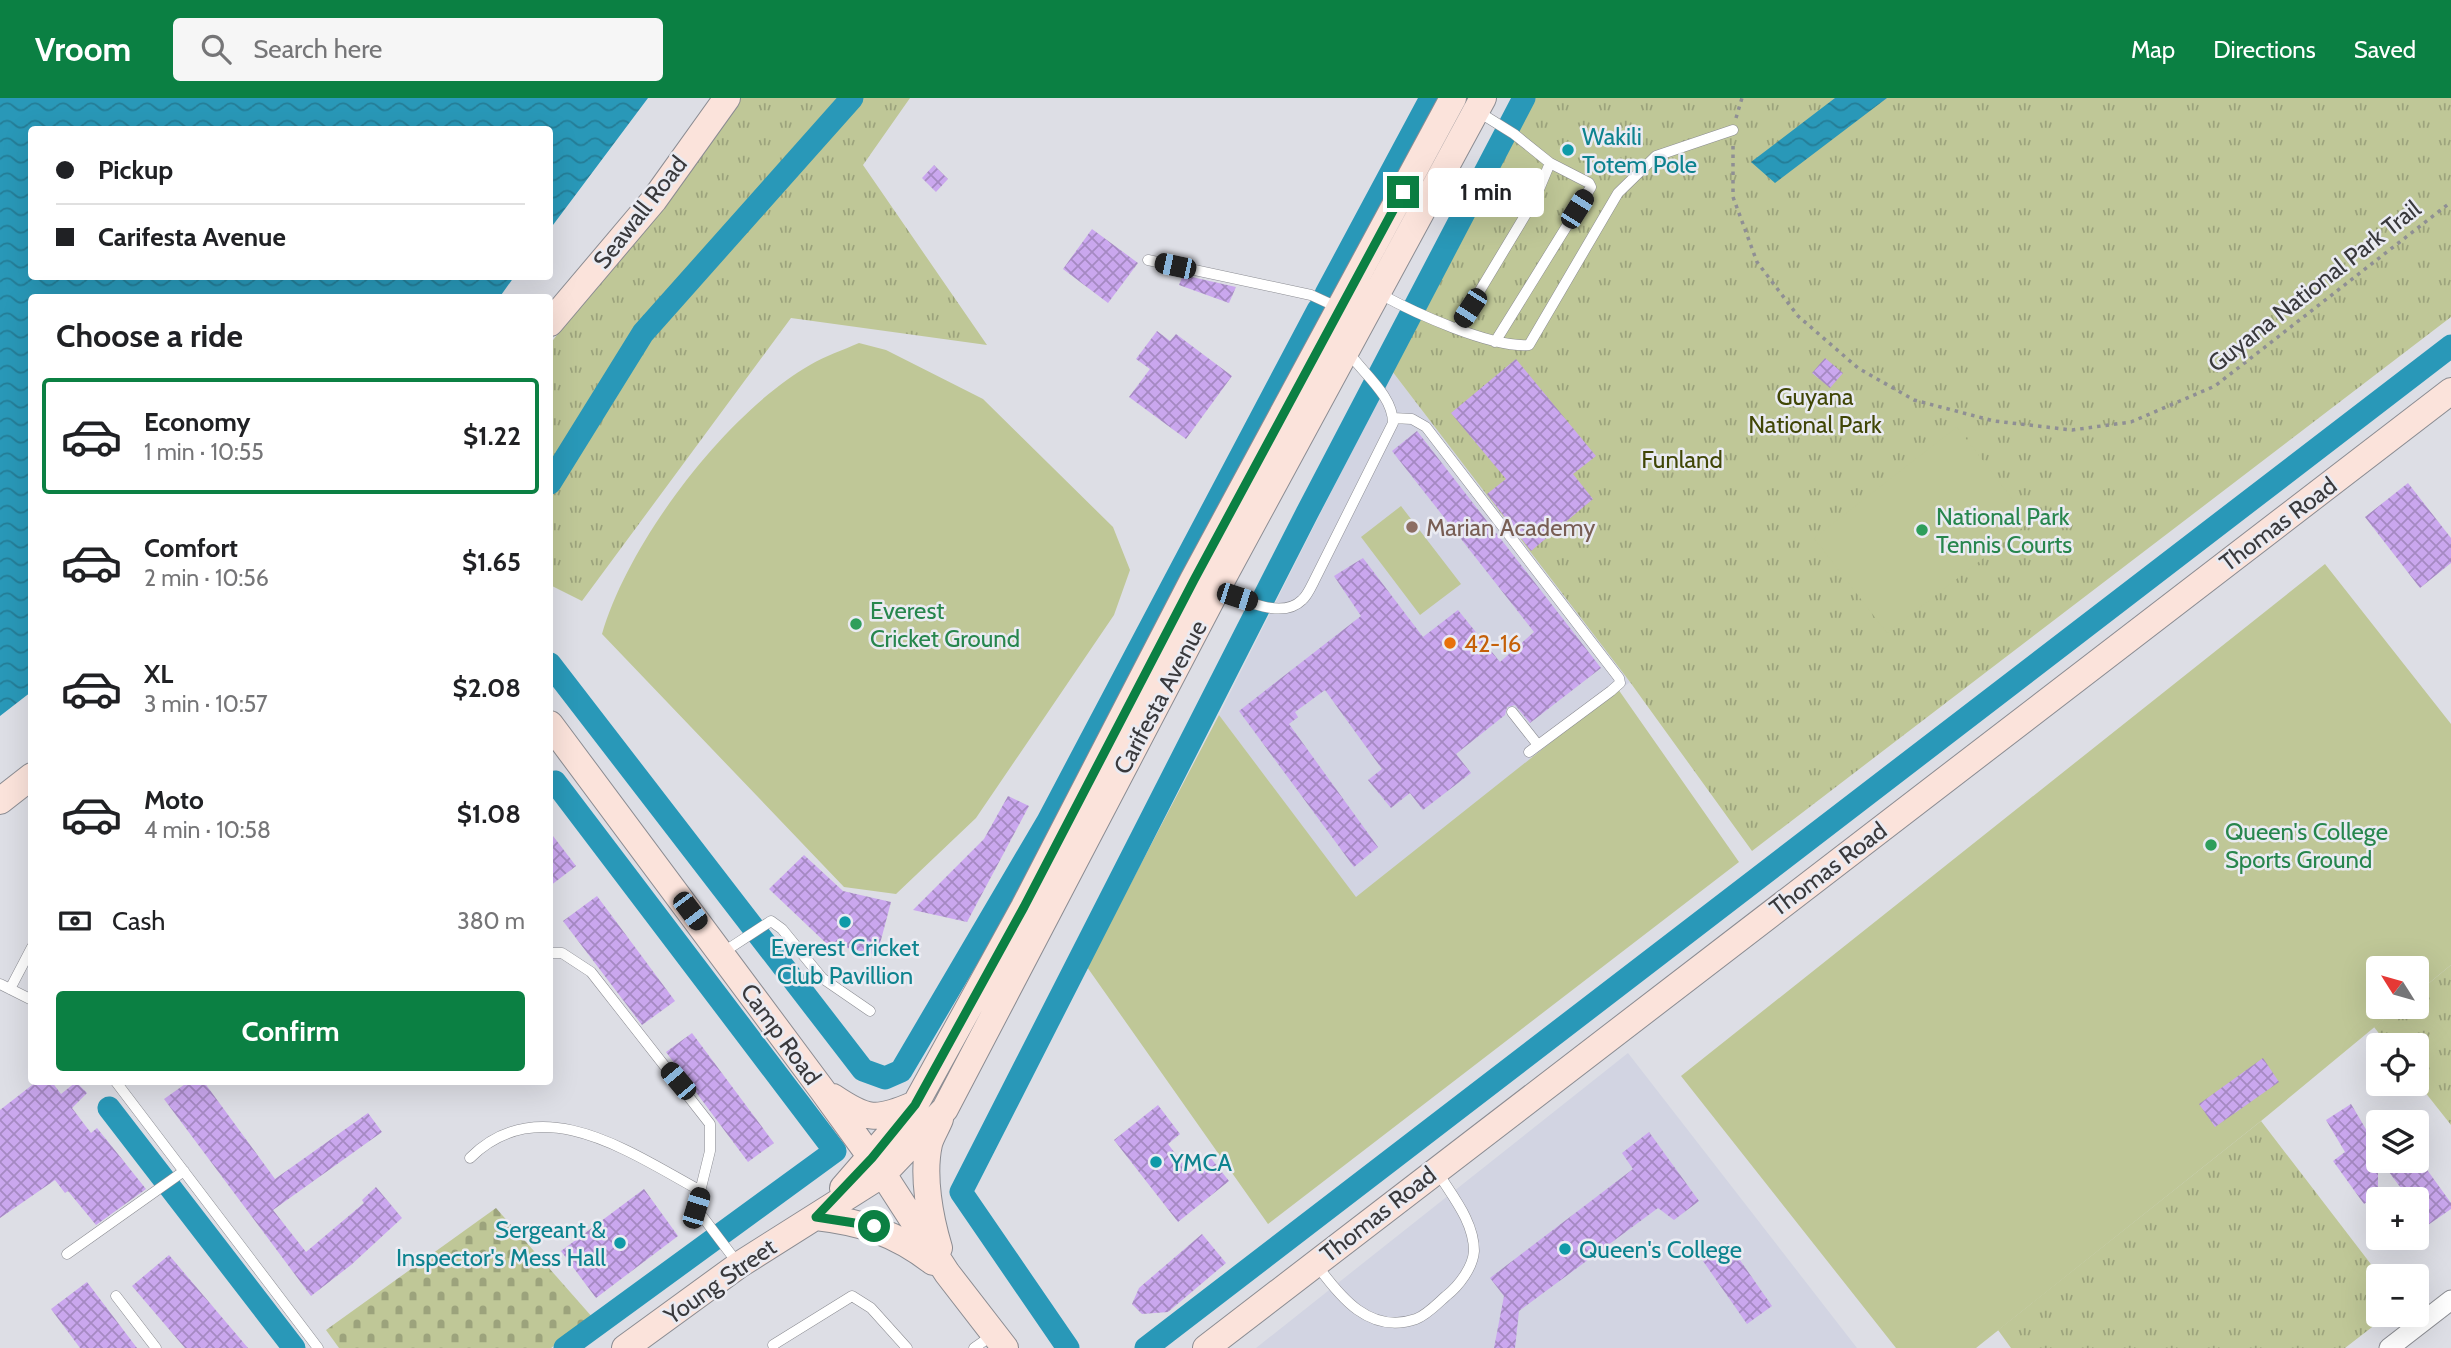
<!DOCTYPE html>
<meta charset="utf-8">
<style>
:root{--surface:#fff;--page:#f6f6f6;--text:#202124;--muted:#757577;--line:#e0e0e0;--accent:#0b8043}
body{margin:0;font-family:Cabin,sans-serif;background:var(--page);color:var(--text);height:100vh;display:flex;flex-direction:column;font-size:26px;white-space:nowrap}
*{box-sizing:border-box;margin:0}
p{font-size:23px;color:var(--muted)}
.icon{flex:none;width:38px;height:38px;fill:none;stroke:currentColor;stroke-width:2;stroke-linecap:round;stroke-linejoin:round}
.map{position:relative;flex:1;overflow:hidden}
.details{position:absolute;left:28px;top:196px;width:525px;height:791px;display:flex;flex-direction:column;background:var(--surface);border-radius:7px;box-shadow:0 7px 28px #0002}
.details>*{flex:none}
.top-card{position:absolute;left:28px;top:28px;width:525px;height:154px;border-radius:7px;box-shadow:0 7px 28px #0002;display:grid;align-content:center;height:154px;padding:0 28px;background:var(--surface)}
.needle{width:46px;rotate:307deg}
.controls{position:absolute;left:2366px;top:858px;display:grid;gap:14px}
.controls a{display:grid;place-items:center;width:63px;height:63px;border-radius:7px;background:var(--surface);box-shadow:0 7px 28px #0002;font-size:35px}
.end{position:absolute;width:32px;height:32px;margin:-16px;border:9px solid #0b8043;background:#fff;box-shadow:0 0 0 4px #fff}
.from{border-radius:50%}
.bubble{position:absolute;height:49px;border-radius:7px;background:var(--surface);box-shadow:0 7px 28px #0002;font-size:23px;font-weight:700;line-height:49px;text-align:center}
.car{position:absolute;width:21px;height:42px;margin:-21px -10px;border-radius:9px;box-shadow:0 0 5px 2px #0007;background:linear-gradient(#222 24%,#8ab4d8 0 40%,#222 0 76%,#8ab4d8 0 86%,#222 0)}
.top-card b{display:flex;align-items:center;gap:24px;height:66px;font-size:26px}
.top-card b+b{border-top:2px solid var(--line)}
.top-card i{width:18px;height:18px;background:var(--text)}
ul{padding:0;list-style:none}
li{display:flex;align-items:center;gap:21px;height:116px;margin:0 14px 10px;padding:0 14px;border:4px solid transparent;border-radius:7px}
li div{flex:1}
li b{display:block;font-size:26px}
li em{font-style:normal;font-weight:700}
li.on{border-color:var(--accent)}
li>.icon{width:63px;height:63px;stroke-width:1.5}
h2{padding:0 28px;font-size:32px;line-height:84px}
.pay{display:flex;align-items:center;gap:18px;height:77px;padding:0 28px;font-size:26px}
.pay p{margin-inline-start:auto}
.button{display:flex;gap:14px;margin-top:auto;padding:14px 28px}
.button a{flex:1;height:80px;border-radius:7px;background:var(--accent);color:#fff;font-size:28px;font-weight:700;line-height:80px;text-align:center}
header{display:flex;align-items:center;gap:42px;box-sizing:border-box;height:98px;padding:0 35px;background:var(--accent);color:#fff}
header strong{font-size:33px}
nav{display:flex;gap:38px;margin-inline-start:auto;font-size:24px}
.search{width:490px;height:63px;background:var(--page);display:flex;align-items:center;gap:18px;box-sizing:border-box;padding:0 24px;border-radius:7px;color:var(--muted);font-size:26px}
.map>svg:first-child{display:block}
.built{fill:#d2d4e2}
.grass{fill:url(#grass-tufts)}
.cemetery{fill:url(#cemetery-stones)}
.pitch{fill:#bfc797}
.water{fill:url(#water-waves)}
.lines{fill:none;stroke-linecap:round;stroke-linejoin:round}
.canal{stroke:#2998b8;stroke-width:23}
.building{fill:url(#building-cross-hatch)}
.lane-casing{stroke:#8b8c92;stroke-width:11}
.street-casing{stroke:#8b8c92;stroke-width:21}
.secondary-casing{stroke:#8b8c92;stroke-width:28}
.path{stroke:#8f8f94;stroke-width:3.5;stroke-dasharray:3.5 5;stroke-linecap:butt}
.lane{stroke:#fff;stroke-width:10}
.street{stroke:#fff;stroke-width:19}
.secondary{stroke:#fbe3db;stroke-width:26}
.route{stroke:#0b8043;stroke-width:9}
.culture-dot{fill:#0f9aa8;stroke:#eaebf2;stroke-width:2.5}
.education-dot{fill:#8d6e63;stroke:#eaebf2;stroke-width:2.5}
.leisure-dot{fill:#2e9e5b;stroke:#eaebf2;stroke-width:2.5}
.food-dot{fill:#e8710a;stroke:#eaebf2;stroke-width:2.5}
.labels{text-anchor:middle;dominant-baseline:central;stroke-width:5;stroke-linejoin:round;paint-order:stroke}
.culture-label{font-size:24px;fill:#0d838f;stroke:#eaebf2;text-anchor:start}
.street-label{font-size:24px;fill:#39393c;stroke:#eaebf2}
.park-label{font-size:24px;fill:#404606;stroke:#eaebf2}
.leisure-label{font-size:24px;fill:#27864d;stroke:#eaebf2;text-anchor:start}
.education-label{font-size:24px;fill:#785e54;stroke:#eaebf2;text-anchor:start}
.food-label{font-size:24px;fill:#c56008;stroke:#eaebf2;text-anchor:start}
</style>
<header>
<strong>Vroom</strong>
<div class="search"><svg class="icon" aria-label="search" viewBox="0 0 24 24"><circle cx="10" cy="10" r="6"/><path d="M15 15l6 6"/></svg>Search here</div>
<nav><a>Map</a><a>Directions</a><a>Saved</a></nav>
</header>
<div class="map">
<svg width="2451" height="1250" viewBox="0 0 2451 1250">
<defs>
<pattern id="grass-tufts" width="24" height="20" patternUnits="userSpaceOnUse" patternTransform="scale(1.75)"><rect width="24" height="20" fill="#bfc797"/><path d="M3 7l-1-3M5 7V3M7 7l1-3M15 17l-1-3M17 17v-4M19 17l1-3" fill="none" stroke="#9ca37c"/></pattern>
<pattern id="cemetery-stones" width="16" height="16" patternUnits="userSpaceOnUse" patternTransform="scale(1.75)"><rect width="16" height="16" fill="#bfc797"/><path d="M2 7V4a2 2 0 0 1 4 0v3zM10 15v-3a2 2 0 0 1 4 0v3z" fill="#9ca37c"/></pattern>
<pattern id="water-waves" width="16" height="10" patternUnits="userSpaceOnUse" patternTransform="scale(1.75)"><rect width="16" height="10" fill="#2998b8"/><path d="M0 5q4-4 8 0t8 0" fill="none" stroke="#247d97"/></pattern>
<pattern id="building-cross-hatch" width="8" height="8" patternUnits="userSpaceOnUse" patternTransform="scale(1.75)"><rect width="8" height="8" fill="#caa7ee"/><path d="M0 0l8 8M0 8l8-8" fill="none" stroke="#a589c2"/></pattern>
</defs>
<rect width="100%" height="100%" fill="#dddee5"/>
<path class="built" d="M1392,273L1630,584L1356,800L1219,617Z
M1628,955L1857,1250H1256Z"/>
<path class="grass" d="M740,0H910L863,67L987,247L791,220L582,503L550,487V246Z
M1534,0H2451V219L1752,753L1630,584L1392,273Z
M2451,867V1027L2417,984V947H2388L2374,929L2400,908H2417V895Z
M2261,1023L2380,1178L2378,1216H2389L2345,1250H2011L1998,1232Z"/>
<path class="cemetery" d="M496,1110L593,1220L551,1250H339L326,1232Z"/>
<path class="pitch" d="M859,245L886,252L983,301L1113,429L1130,472L1114,517L976,720L896,796L844,789L602,536C629,443 726,315 810,267C825,258 843,252 859,245Z
M1957,329L2030,424L1887,535L1814,440Z
M1401,408L1461,486L1420,517L1361,439Z
M2325,466L2451,626V867L2417,895V870H2378V908H2400L2261,1023L1976,1250H1896L1681,978Z
M1618,591L1739,764L1268,1126L1087,869L1219,617L1356,799Z"/>
<path class="water" d="M0,0H648L550,131V32H32V178L514,179L499,200H32L31,594L0,618Z
M1835,0H1887L1775,85L1751,64Z"/>
<g class="lines">
<path class="canal" d="M1326,196L1431,0
M550,385L643,235L852,0
M550,566L863,972L885,980L901,973L1048,723L1318,212
M555,684L835,1053L565,1250
M109,1010L294,1250
M1068,1250L961,1094L1307,415L1524,0
M1146,1250L2451,248"/>
</g>
<path class="building" d="M934,67L948,81L936,94L922,80Z
M1092,131L1138,165L1108,205L1063,171Z
M1183,177L1236,189L1229,205L1179,187Z
M1157,233L1170,243L1176,236L1232,278L1186,341L1129,299L1150,271L1136,261Z
M1825,260L1843,275L1830,290L1812,275Z
M1516,261L1596,358L1573,376L1593,401L1531,453L1487,396L1506,381L1451,315Z
M1417,333L1601,570L1530,625L1515,607L1507,609L1505,617L1456,656L1471,675L1423,712L1410,695L1391,710L1368,682L1382,671L1325,592L1295,614L1298,619L1289,626L1378,749L1354,769L1239,613L1361,518L1334,478L1363,460L1423,539L1458,512L1500,564L1534,534L1392,353Z
M2408,385L2451,440V465L2420,490L2365,419Z
M1008,698L1029,708L967,824L913,812L984,741Z
M550,734L576,768L550,788Z
M804,757L843,793L891,804L877,857L826,845L769,791Z
M597,798L675,903L642,927L563,823Z
M692,935L774,1045L748,1064L666,954Z
M2263,960L2279,984L2215,1029L2199,1006Z
M36,984H52L61,996L76,984L87,995L72,1010L91,1035L97,1030L146,1091L96,1127L68,1093L65,1095L55,1082L0,1120V1012Z
M188,984H204L275,1081L368,1015L382,1034L273,1112L306,1154L364,1105L362,1102L376,1089L402,1120L351,1167L311,1198L164,1001Z
M2351,1006L2370,1038L2378,1031V1096L2364,1106L2333,1063L2345,1054L2326,1022Z
M1158,1007L1180,1036L1168,1046L1190,1075L1210,1059L1229,1083L1178,1124L1114,1042Z
M1649,1034L1699,1103L1674,1122L1658,1110L1519,1213L1515,1250H1494L1504,1198L1490,1180L1633,1071L1622,1055Z
M2380,1062H2420L2451,1105V1111L2428,1127L2417,1112V1101H2409Z
M644,1091L678,1138L596,1200L561,1153Z
M1202,1136L1226,1165L1168,1214L1142,1216L1132,1206L1139,1190Z
M1728,1145L1772,1208L1747,1226L1703,1163Z
M169,1157L248,1250H185L132,1188Z
M87,1184L137,1250H80L51,1211Z"/>
<g class="lines">
<defs>
<path id="lane" d="M1148,162L1311,197L1337,209
M1380,196C1415,215 1491,250 1529,247L1618,95L1656,58L1733,32
M1458,229L1535,101L1550,65L1514,36L1477,13
M1495,244L1591,89L1589,85L1550,65
M1393,320L1412,321L1426,329L1619,580L1620,585L1611,593L1529,654
M1217,491C1240,500 1281,523 1302,502C1307,498 1311,489 1314,483L1393,325C1393,298 1364,276 1349,255
M1512,614L1538,647
M550,855H562L591,874L710,1026V1053L696,1110L739,1167
M722,855L771,823L782,831L822,880L870,913
M0,886L32,902
M10,891L32,849
M116,984L318,1250
M470,1060C540,990 631,1055 701,1093
M67,1156L184,1073
M1316,1166C1340,1199 1370,1237 1416,1221C1427,1217 1438,1205 1446,1198C1459,1188 1473,1169 1474,1153C1474,1124 1453,1099 1438,1075
M116,1198L156,1250
M773,1247L852,1198L871,1210L907,1250
M974,1250L994,1236"/>
<path id="street" d="M2389,1250L2451,1202"/>
<path id="secondary" d="M550,225L654,102L727,0
M550,626L823,993L883,1076L947,1175L1005,1250
M0,703L32,678
M833,999C867,1022 876,1023 913,1007
M843,1090L915,1007L1024,809L1193,482L1453,0
M816,1119C861,1124 896,1135 933,1164
M939,1150C930,1120 922,1078 929,1046C931,1038 937,1029 940,1021
M625,1250L739,1167L883,1076L945,1011L1217,491L1483,0
M1206,1250L2451,293"/>
</defs>
<use href="#lane" class="lane-casing"/>
<use href="#street" class="street-casing"/>
<use href="#secondary" class="secondary-casing"/>
<path class="path" d="M1736,20L1742,0
M1733,48V99L1757,164L1798,218L1858,270L1914,302L1994,323L2072,332L2131,324L2215,288L2451,104"/>
<use href="#lane" class="lane"/>
<use href="#street" class="street"/>
<use href="#secondary" class="secondary"/>
</g>
<g class="lines">
<path class="route" d="M874,1128L816,1119L872,1060L915,1007L1024,809L1194,482L1403,94"/>
</g>
<g class="culture-dot">
<circle cx="1568" cy="52" r="7"/>
<circle cx="845" cy="824" r="7"/>
<circle cx="1156" cy="1064" r="7"/>
<circle cx="620" cy="1145" r="7"/>
<circle cx="1565" cy="1151" r="7"/>
</g>
<circle class="education-dot" cx="1412" cy="429" r="7"/>
<g class="leisure-dot">
<circle cx="1922" cy="432" r="7"/>
<circle cx="856" cy="526" r="7"/>
<circle cx="2211" cy="747" r="7"/>
</g>
<circle class="food-dot" cx="1450" cy="545" r="7"/>
<g class="labels">
<g class="culture-label">
<text x="1582" y="38">Wakili<tspan x="1582" dy="28">Totem Pole</tspan></text>
<text x="845" y="849" text-anchor="middle">Everest Cricket<tspan x="845" dy="28">Club Pavillion</tspan></text>
<text x="1170" y="1064">YMCA</text>
<text x="606" y="1131" text-anchor="end">Sergeant &amp;<tspan x="606" dy="28">Inspector's Mess Hall</tspan></text>
<text x="1579" y="1151">Queen's College</text>
</g>
<g class="street-label">
<text transform="translate(640 114) rotate(-52)">Seawall Road</text>
<text transform="translate(2314 188) rotate(-38)">Guyana National Park Trail</text>
<text transform="translate(2278 426) rotate(-37)">Thomas Road</text>
<text transform="translate(1160 599) rotate(-62)">Carifesta Avenue</text>
<text transform="translate(1828 771) rotate(-37)">Thomas Road</text>
<text transform="translate(781 936) rotate(54)">Camp Road</text>
<text transform="translate(1378 1116) rotate(-38)">Thomas Road</text>
<text transform="translate(720 1183) rotate(-35)">Young Street</text>
</g>
<g class="park-label">
<text x="1815" y="298">Guyana<tspan x="1815" dy="28">National Park</tspan></text>
<text x="1682" y="361">Funland</text>
</g>
<g class="leisure-label">
<text x="1936" y="418">National Park<tspan x="1936" dy="28">Tennis Courts</tspan></text>
<text x="870" y="512">Everest<tspan x="870" dy="28">Cricket Ground</tspan></text>
<text x="2225" y="733">Queen's College<tspan x="2225" dy="28">Sports Ground</tspan></text>
</g>
<g class="education-label">
<text x="1426" y="429">Marian Academy</text>
</g>
<g class="food-label">
<text x="1464" y="545">42-16</text>
</g>
</g>
</svg>
<div class="controls">
<a><svg class="needle" viewBox="-14 -14 28 28"><path d="M0-13l5 13h-10z" fill="#e53935"/><path d="M0 13l5-13h-10z" fill="#757577"/></svg></a>
<a><svg class="icon" aria-label="locate" viewBox="0 0 24 24"><circle cx="12" cy="12" r="6"/><path d="M12 2v4M12 18v4M2 12h4M18 12h4"/></svg></a>
<a><svg class="icon" aria-label="layers" viewBox="0 0 24 24"><path d="M12 4l9 5-9 5-9-5zM3 14l9 5 9-5"/></svg></a>
<a>+</a>
<a>−</a>
</div>
<i class="end from" style="left:874px;top:1128px"></i>
<i class="end" style="left:1403px;top:94px"></i>
<div class="bubble" style="left:1428px;top:70px;width:116px">1 min</div>
<i class="car" style="left:1577px;top:111px;rotate:32deg"></i>
<i class="car" style="left:1175px;top:168px;rotate:282deg"></i>
<i class="car" style="left:1470px;top:210px;rotate:213deg"></i>
<i class="car" style="left:1237px;top:499px;rotate:108deg"></i>
<i class="car" style="left:690px;top:813px;rotate:143deg"></i>
<i class="car" style="left:678px;top:983px;rotate:320deg"></i>
<i class="car" style="left:696px;top:1110px;rotate:17deg"></i>
<div class="top-card">
<b><i class="from"></i>Pickup</b>
<b><i></i>Carifesta Avenue</b>
</div>
<section class="details">
<h2>Choose a ride</h2>
<ul>
<li class="on"><svg class="icon" aria-label="car" viewBox="0 0 24 24"><path d="M5 17H2v-5l4-1 3-4h7l3 4 3 1v5h-3M9 17h6M6 11h13"/><circle cx="7" cy="17" r="2"/><circle cx="17" cy="17" r="2"/></svg><div><b>Economy</b><p>1 min · 10:55</p></div><em>$1.22</em></li>
<li><svg class="icon" aria-label="car" viewBox="0 0 24 24"><path d="M5 17H2v-5l4-1 3-4h7l3 4 3 1v5h-3M9 17h6M6 11h13"/><circle cx="7" cy="17" r="2"/><circle cx="17" cy="17" r="2"/></svg><div><b>Comfort</b><p>2 min · 10:56</p></div><em>$1.65</em></li>
<li><svg class="icon" aria-label="car" viewBox="0 0 24 24"><path d="M5 17H2v-5l4-1 3-4h7l3 4 3 1v5h-3M9 17h6M6 11h13"/><circle cx="7" cy="17" r="2"/><circle cx="17" cy="17" r="2"/></svg><div><b>XL</b><p>3 min · 10:57</p></div><em>$2.08</em></li>
<li><svg class="icon" aria-label="car" viewBox="0 0 24 24"><path d="M5 17H2v-5l4-1 3-4h7l3 4 3 1v5h-3M9 17h6M6 11h13"/><circle cx="7" cy="17" r="2"/><circle cx="17" cy="17" r="2"/></svg><div><b>Moto</b><p>4 min · 10:58</p></div><em>$1.08</em></li>
</ul>
<div class="pay"><svg class="icon" aria-label="cash" viewBox="0 0 24 24"><path d="M3 7h18v10H3z"/><circle cx="12" cy="12" r="2"/></svg>Cash<p>380 m</p></div>
<div class="button"><a>Confirm</a></div>
</section>
</div>
